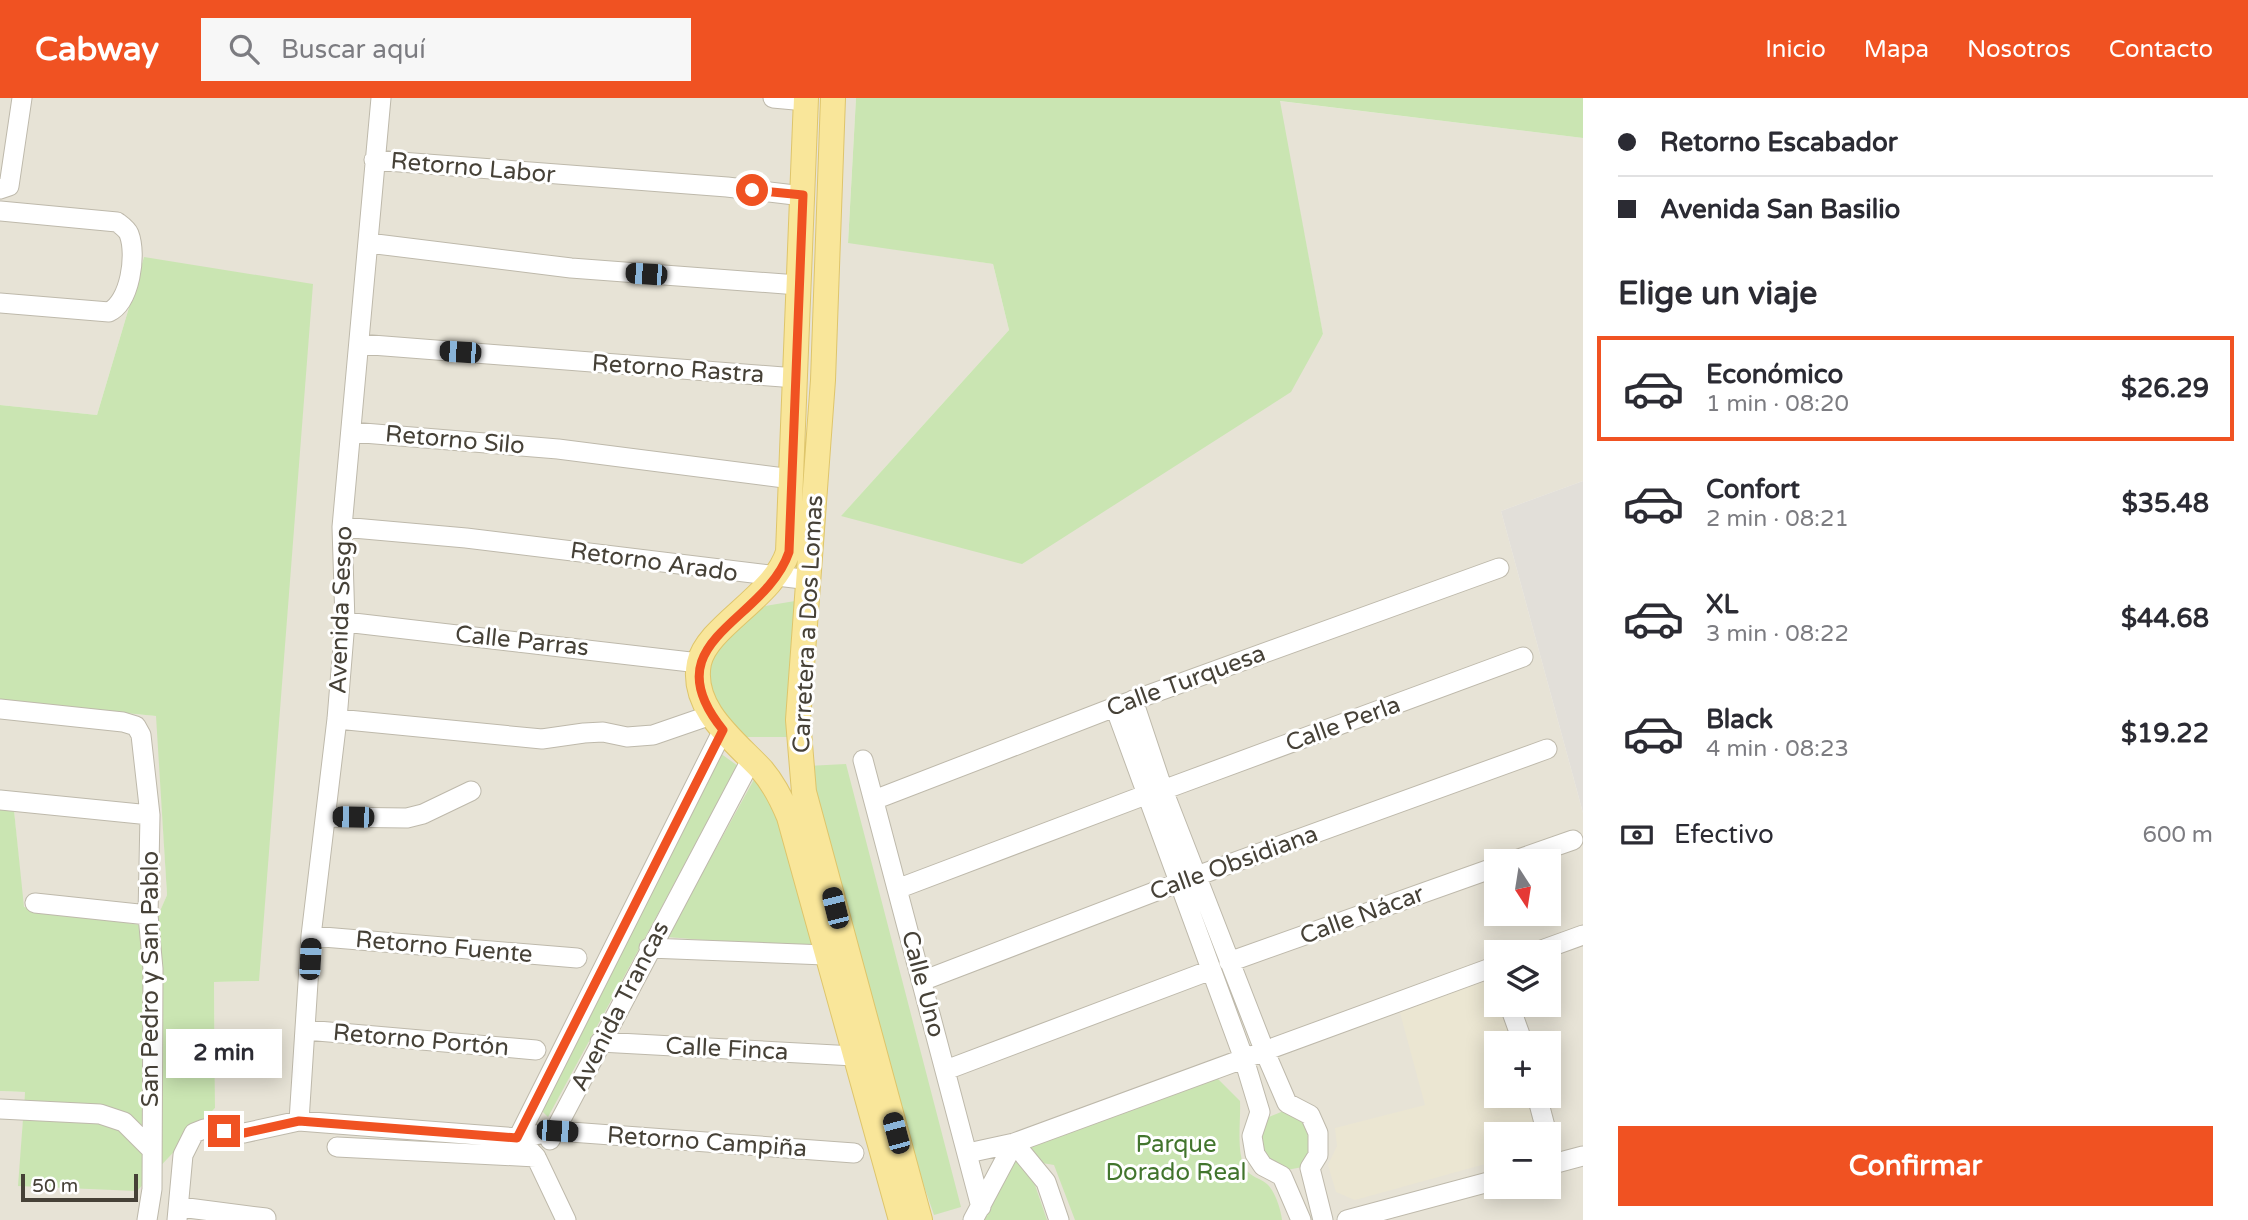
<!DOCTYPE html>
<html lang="es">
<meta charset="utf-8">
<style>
:root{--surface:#fff;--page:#f7f7f7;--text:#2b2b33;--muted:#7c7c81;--line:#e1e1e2;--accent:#f05222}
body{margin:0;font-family:"Varela Round",sans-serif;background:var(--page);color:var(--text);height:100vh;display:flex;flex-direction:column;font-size:26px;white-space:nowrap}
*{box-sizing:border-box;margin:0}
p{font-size:23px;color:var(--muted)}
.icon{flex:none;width:38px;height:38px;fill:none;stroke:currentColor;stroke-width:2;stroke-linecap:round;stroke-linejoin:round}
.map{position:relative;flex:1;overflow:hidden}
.details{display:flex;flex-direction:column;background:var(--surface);width:665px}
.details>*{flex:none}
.hud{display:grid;align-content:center;height:154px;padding:0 35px;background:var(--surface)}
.needle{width:46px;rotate:168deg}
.buttons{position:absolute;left:1484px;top:751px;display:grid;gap:14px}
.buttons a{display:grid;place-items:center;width:77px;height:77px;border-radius:0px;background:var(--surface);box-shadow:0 4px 18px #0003;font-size:35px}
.scale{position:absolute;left:21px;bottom:18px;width:117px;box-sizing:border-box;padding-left:7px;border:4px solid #464137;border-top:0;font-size:19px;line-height:24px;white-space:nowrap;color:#464137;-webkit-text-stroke:5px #fff;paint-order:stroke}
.end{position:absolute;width:32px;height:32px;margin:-16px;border:9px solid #f05222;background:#fff;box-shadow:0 0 0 4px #fff}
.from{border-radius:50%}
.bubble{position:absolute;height:49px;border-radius:0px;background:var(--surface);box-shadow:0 4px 18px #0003;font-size:23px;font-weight:800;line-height:49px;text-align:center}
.car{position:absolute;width:21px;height:42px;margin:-21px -10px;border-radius:9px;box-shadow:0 0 5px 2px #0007;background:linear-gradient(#222 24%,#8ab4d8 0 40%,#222 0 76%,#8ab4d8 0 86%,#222 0)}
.hud b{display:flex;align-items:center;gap:24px;height:66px;font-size:26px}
.hud b+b{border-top:2px solid var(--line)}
.hud i{width:18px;height:18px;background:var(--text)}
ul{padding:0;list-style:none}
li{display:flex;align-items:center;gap:21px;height:105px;margin:0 14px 10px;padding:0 21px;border:4px solid transparent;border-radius:0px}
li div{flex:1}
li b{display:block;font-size:26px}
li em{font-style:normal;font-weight:800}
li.current{border-color:var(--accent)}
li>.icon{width:63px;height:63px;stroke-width:1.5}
h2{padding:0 35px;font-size:32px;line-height:84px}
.pay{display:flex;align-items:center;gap:18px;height:77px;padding:0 35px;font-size:26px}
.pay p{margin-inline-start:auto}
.action{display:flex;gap:14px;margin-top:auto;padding:14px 35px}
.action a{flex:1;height:80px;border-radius:0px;background:var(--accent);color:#fff;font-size:28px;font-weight:800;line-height:80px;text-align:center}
header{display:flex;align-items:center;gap:42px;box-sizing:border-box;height:98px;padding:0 35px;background:var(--accent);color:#fff}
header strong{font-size:33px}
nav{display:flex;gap:38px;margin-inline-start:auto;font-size:24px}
.search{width:490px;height:63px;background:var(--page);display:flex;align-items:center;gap:18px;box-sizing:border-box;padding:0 24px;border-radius:0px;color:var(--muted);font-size:26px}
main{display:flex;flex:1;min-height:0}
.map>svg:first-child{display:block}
.residential{fill:#e7e3d6;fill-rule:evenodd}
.industrial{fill:#e2dfd9}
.education{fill:#ebe6d2}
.green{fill:#cae5b2}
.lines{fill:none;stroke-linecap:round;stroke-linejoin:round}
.minor-casing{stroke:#beb9ab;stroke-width:21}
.major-casing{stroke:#dec56b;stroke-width:26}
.minor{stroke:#fff;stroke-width:19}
.major{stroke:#f9e69a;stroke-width:24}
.route{stroke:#f05222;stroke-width:9}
.labels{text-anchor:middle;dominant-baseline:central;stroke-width:6;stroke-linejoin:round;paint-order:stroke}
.street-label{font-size:24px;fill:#464137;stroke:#fff}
.park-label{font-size:24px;fill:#42752d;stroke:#fff}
</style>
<header>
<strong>Cabway</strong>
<div class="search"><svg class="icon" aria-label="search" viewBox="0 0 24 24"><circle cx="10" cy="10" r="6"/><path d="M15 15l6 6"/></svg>Buscar aquí</div>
<nav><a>Inicio</a><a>Mapa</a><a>Nosotros</a><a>Contacto</a></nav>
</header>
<main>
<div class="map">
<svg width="1583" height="1122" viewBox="0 0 1583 1122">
<rect width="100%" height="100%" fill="#f3f0e8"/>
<path class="residential" d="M0,0H856L848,144L993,166L1009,232L841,418L1323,237L1279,3L1583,40V383L1501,413L1583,715V1122H0V993L25,994L19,1087L177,1048L215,1010L214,884L259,883L144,159L97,317L0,307ZM1496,763H1549V816H1496ZM1496,854H1549V906H1496ZM1496,945H1549V998H1496ZM1496,1036H1549V1088H1496Z
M0,603L157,618L167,797L153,830L23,809L14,712L0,710Z"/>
<path class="industrial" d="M1583,383V715L1501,413Z"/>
<path class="education" d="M1476,882L1489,887L1496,894V906L1502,907L1514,945H1496V998H1527L1536,1036H1496V1063L1355,1102L1336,1094L1328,1067L1337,1048L1335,1030L1425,1007L1399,911Z"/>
<path class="green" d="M856,0H1583V40L1280,3L1323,236L1291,294L1022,466L841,418L1009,232L993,166L848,145Z
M144,159L313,186L259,883L214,884L215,1010L137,1093L18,1088L25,994L0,993V710L14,712L24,809L153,829L167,797L156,618L0,603V307L97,317Z
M801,502L792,639H741L708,611L703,571L724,541L765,508Z
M720,655L738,668L548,1019L538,1009Z
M846,666L961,1109L934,1117L904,1030L807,668Z
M757,676L780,712L816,851L667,839Z
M1217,980L1240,1003C1241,1023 1236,1053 1245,1070C1251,1080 1259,1079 1267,1086C1275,1093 1281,1112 1282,1122H1075L1054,1067L1036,1064L1028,1045Z
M1291,1010C1308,1029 1314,1042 1308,1068L1276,1074L1261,1048L1264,1021Z
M1014,1059L1035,1087L1047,1122H976Z"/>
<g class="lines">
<defs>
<path id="minor" d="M773,0L806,3
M374,62L727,89L803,98
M0,91L9,88L22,0
M0,113L117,124C121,127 127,131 129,136C137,157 130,204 109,214L0,205
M368,145L571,170L798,187
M359,246L796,280
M351,334L558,351L792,381
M342,429L466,440L810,482
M345,524L699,565
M1133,602L1163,692L1265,954L1287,1005L1310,1017L1318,1035V1057L1310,1070L1323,1122
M1115,609L1244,961L1260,1014L1252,1038L1255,1056L1263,1068L1282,1078L1301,1122
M0,611L123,624L136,628L141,637L150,717L148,817L153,871L152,1091L147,1122
M337,621L542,641L584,635L603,634L627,639L653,637L711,617
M863,662L981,1109
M1163,692L1523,559
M0,702L150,717
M874,702L1115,609L1499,470
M326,719L407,720L423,716L471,693
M1513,763L1573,742
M897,791L1148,696
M35,805L148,817
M311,838L577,860
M649,850L825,857
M1536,854L1583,837
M1229,864L1496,769
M922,883L1180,784L1547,651
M1509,906L1523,945
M306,932L536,952
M600,944L854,958
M946,972L1211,872
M1537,998L1547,1036
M0,1011L100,1016L124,1024L152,1052
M299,1023L311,838L337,621L345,524L342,429L381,0
M550,1042L751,662
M337,1049L536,1059
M968,1055L1014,1045L1496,868
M1549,1067L1583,1058
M180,1109L266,1120
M177,1122L183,1057L194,1035L204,1031L244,1035L299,1023L518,1040L557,1033L854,1055
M566,1122L536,1059L518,1040L723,632
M973,1122L1014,1045L1046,1084L1059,1122
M1347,1122L1496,1082"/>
<path id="major" d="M806,0L788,454C774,499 707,528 699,565C690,611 736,644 762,672C774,686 782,702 789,719L901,1122
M833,0L823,282L798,622L804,694L920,1122"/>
</defs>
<use href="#minor" class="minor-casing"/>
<use href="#major" class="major-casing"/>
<use href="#minor" class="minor"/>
<use href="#major" class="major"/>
</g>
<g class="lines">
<path class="route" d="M224,1033L244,1035L299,1023L517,1040L723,632C650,542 765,525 789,454L803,97L752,92"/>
</g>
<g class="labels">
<g class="street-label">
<text transform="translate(473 70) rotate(5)">Retorno Labor</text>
<text transform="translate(678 271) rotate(4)">Retorno Rastra</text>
<text transform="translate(455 342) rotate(5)">Retorno Silo</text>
<text transform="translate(654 464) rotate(8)">Retorno Arado</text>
<text transform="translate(341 512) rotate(-88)">Avenida Sesgo</text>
<text transform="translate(808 526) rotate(-87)">Carretera a Dos Lomas</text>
<text transform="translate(522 543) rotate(6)">Calle Parras</text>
<text transform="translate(1186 583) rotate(-20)">Calle Turquesa</text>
<text transform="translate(1343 626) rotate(-20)">Calle Perla</text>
<text transform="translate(1234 765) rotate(-20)">Calle Obsidiana</text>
<text transform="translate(1362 817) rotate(-20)">Calle Nácar</text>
<text transform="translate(444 849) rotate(5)">Retorno Fuente</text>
<text transform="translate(150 881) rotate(-90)">San Pedro y San Pablo</text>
<text transform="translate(923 886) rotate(75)">Calle Uno</text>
<text transform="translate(620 908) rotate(-63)">Avenida Trancas</text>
<text transform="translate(421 942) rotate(5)">Retorno Portón</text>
<text transform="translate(727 951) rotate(3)">Calle Finca</text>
<text transform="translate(707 1044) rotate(4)">Retorno Campiña</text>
</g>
<g class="park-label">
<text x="1176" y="1046">Parque<tspan x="1176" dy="28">Dorado Real</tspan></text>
</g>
</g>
</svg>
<div class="buttons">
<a><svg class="needle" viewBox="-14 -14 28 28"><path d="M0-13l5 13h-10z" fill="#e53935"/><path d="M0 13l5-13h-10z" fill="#7c7c81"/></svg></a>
<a><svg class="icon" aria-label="layers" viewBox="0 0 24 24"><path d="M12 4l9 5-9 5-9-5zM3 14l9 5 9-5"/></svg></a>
<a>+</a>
<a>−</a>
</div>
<div class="scale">50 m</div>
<i class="end from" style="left:752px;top:92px"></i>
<i class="end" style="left:224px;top:1033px"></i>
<div class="bubble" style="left:166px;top:931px;width:116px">2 min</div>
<i class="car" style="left:646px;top:176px;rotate:274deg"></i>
<i class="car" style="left:460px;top:254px;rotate:274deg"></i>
<i class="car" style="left:353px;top:719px;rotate:271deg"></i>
<i class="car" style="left:835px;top:810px;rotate:346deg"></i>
<i class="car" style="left:310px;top:861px;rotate:3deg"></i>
<i class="car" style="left:557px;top:1033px;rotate:94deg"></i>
<i class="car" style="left:896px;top:1035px;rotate:345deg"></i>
</div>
<section class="details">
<div class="hud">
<b><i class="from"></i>Retorno Escabador</b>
<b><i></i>Avenida San Basilio</b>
</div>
<h2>Elige un viaje</h2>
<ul>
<li class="current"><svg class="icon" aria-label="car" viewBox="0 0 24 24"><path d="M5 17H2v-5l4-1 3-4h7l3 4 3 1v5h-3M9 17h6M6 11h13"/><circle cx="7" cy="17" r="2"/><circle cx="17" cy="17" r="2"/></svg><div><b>Económico</b><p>1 min · 08:20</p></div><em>$26.29</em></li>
<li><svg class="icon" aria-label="car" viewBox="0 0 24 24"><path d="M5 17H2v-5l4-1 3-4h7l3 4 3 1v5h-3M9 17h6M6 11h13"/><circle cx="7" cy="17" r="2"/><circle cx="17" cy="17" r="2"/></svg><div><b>Confort</b><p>2 min · 08:21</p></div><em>$35.48</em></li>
<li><svg class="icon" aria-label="car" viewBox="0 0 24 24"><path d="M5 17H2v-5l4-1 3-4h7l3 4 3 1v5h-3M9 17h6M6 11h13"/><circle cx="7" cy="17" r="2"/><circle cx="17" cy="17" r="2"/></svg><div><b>XL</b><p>3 min · 08:22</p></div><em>$44.68</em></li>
<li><svg class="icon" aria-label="car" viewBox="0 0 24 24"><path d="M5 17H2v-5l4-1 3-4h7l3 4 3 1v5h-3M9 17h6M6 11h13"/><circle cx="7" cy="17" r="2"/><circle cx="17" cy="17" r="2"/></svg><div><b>Black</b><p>4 min · 08:23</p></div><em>$19.22</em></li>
</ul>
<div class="pay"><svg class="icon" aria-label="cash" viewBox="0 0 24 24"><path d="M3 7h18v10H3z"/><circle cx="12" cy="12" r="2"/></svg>Efectivo<p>600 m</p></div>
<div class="action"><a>Confirmar</a></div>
</section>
</main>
